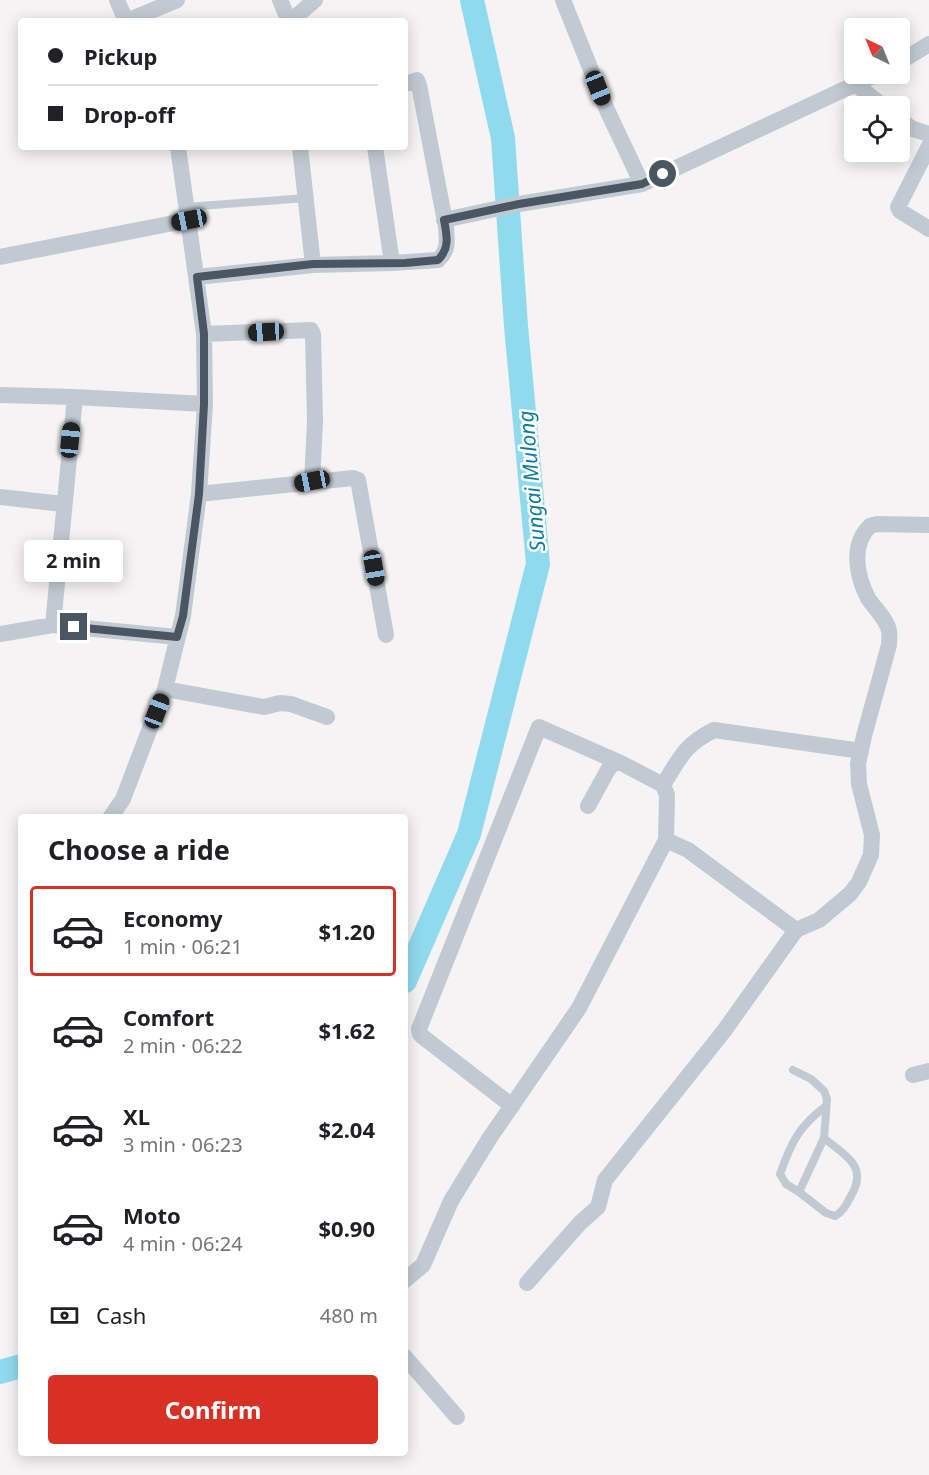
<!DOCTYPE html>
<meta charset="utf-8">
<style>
:root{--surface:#fff;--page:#f2f2f2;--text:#202124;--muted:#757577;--line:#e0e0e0;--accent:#d93025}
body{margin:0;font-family:"Noto Sans",sans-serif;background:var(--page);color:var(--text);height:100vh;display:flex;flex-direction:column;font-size:22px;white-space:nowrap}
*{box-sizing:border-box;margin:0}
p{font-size:20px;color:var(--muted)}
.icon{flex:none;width:33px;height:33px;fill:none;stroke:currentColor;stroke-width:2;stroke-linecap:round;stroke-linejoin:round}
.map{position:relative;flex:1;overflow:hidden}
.details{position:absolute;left:18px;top:814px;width:390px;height:642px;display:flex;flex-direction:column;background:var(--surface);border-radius:6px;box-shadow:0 3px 15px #0003}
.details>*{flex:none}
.guide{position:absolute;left:18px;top:18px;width:390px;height:132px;border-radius:6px;box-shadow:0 3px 15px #0003;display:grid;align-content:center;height:132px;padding:0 30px;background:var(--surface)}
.needle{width:39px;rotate:317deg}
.controls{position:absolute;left:844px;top:18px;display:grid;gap:12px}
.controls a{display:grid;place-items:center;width:66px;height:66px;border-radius:6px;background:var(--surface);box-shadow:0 3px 15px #0003;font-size:30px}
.end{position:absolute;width:27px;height:27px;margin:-14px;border:8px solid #4a5661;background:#fff;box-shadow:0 0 0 3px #fff}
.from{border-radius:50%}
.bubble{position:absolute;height:42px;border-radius:6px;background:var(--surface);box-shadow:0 3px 15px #0003;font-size:20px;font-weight:700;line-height:42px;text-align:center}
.car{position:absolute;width:18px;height:36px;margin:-18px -9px;border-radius:8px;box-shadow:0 0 4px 2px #0007;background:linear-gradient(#222 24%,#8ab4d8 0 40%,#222 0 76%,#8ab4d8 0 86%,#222 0)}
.guide b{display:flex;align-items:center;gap:21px;height:57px;font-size:22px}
.guide b+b{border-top:2px solid var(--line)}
.guide i{width:15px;height:15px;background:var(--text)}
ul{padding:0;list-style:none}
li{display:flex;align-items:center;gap:18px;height:90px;margin:0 12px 9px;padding:0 18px;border:3px solid transparent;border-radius:6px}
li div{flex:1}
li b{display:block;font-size:22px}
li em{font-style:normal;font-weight:700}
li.on{border-color:var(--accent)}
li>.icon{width:54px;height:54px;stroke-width:1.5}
h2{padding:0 30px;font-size:27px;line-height:72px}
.pay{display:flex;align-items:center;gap:15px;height:66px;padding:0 30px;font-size:22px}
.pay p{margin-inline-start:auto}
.action{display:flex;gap:12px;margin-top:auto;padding:12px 30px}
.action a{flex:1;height:69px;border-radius:6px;background:var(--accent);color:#fff;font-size:24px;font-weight:700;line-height:69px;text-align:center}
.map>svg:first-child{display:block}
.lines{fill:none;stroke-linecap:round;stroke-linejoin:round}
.river{stroke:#90daee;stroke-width:24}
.lane{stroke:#c1cad2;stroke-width:8}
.street{stroke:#c1cad2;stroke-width:16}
.route{stroke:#4a5661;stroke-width:8}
.labels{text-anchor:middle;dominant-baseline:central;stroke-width:5;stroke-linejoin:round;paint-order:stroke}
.water-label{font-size:21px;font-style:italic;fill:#0c7c9b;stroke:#fff}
</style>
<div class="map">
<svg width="929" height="1475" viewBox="0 0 929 1475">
<rect width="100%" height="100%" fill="#f5f3f3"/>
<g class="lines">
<path class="river" d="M405,981L469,834L538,564L516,326L503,138L472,0
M0,1372L21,1366"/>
<path class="lane" d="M187,207L306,198
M793,1070L811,1079L824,1091L827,1099L824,1138L799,1192
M824,1138C844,1155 868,1165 852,1194C847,1203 844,1211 835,1216L826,1213L799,1192L786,1184L780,1174C791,1143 799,1126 826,1106"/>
<path class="street" d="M117,0L126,21
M280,0L289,21
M563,0L607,110L642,184
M127,21L177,0
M291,21L315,0
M900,62L929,44
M855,84L883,106
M900,120L913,129L929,134
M929,146L898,207L900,211L929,229
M300,147L313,265L392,263L438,260C449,250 447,241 446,227L419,85L417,80L405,84
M375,147L392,263
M444,220L519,204L642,184L877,74
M0,257L189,220
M197,277L313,265
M204,334L311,330L313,334L315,422L312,481
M0,395L75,397L205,404
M199,494L353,478L358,480L386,635
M0,497L63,504
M53,625L75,397
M0,634L53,625L177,637
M165,689L264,707L280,703L291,704L327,717
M663,785C680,758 684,745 714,730L861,751
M588,806L609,768L614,763H621L663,785L667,795L666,840
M110,818L123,799L165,689L183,616L199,494L205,404L204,334L178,147
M913,1075L929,1071
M512,1106L423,1037L420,1034L419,1029L539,727L621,763
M405,1280L423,1265L451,1201L489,1139L579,1008L666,840L688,850L796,930
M527,1283L580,1223L598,1207L605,1180L724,1031L796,930L819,920L850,894L859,882L871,855L872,835L859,784L858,764L864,736L889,645C889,641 890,635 889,631C887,619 874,608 868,598C857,577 850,545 870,526L877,524L929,525
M405,1357L457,1417"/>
</g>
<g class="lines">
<path class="route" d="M74,627L177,637L183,616L199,494L204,404V334L197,277L313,264L405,263L438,260C450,248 447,236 444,220L519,204L642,184L663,174"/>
</g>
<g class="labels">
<g class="water-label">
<text transform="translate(531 481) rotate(-95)">Sungai Mulong</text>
</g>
</g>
</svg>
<div class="controls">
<a><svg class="needle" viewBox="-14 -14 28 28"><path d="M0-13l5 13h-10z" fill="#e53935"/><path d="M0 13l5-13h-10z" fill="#757577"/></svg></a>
<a><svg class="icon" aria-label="locate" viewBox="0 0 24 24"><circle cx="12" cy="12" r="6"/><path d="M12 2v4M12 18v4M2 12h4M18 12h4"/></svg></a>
</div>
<i class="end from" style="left:663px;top:174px"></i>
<i class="end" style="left:74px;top:627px"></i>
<div class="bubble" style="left:24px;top:540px;width:99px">2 min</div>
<i class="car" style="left:598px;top:88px;rotate:158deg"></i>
<i class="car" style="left:189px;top:220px;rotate:259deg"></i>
<i class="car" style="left:266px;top:332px;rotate:267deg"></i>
<i class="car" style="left:70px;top:440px;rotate:6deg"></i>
<i class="car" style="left:312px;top:481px;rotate:259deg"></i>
<i class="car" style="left:374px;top:568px;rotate:170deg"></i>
<i class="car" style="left:157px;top:711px;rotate:21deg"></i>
<div class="guide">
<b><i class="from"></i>Pickup</b>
<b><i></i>Drop-off</b>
</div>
<section class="details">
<h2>Choose a ride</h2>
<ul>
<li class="on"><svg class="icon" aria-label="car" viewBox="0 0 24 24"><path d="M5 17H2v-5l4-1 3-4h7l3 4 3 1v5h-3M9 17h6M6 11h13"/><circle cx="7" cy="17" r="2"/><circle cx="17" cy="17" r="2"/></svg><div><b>Economy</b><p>1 min · 06:21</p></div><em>$1.20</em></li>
<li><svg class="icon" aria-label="car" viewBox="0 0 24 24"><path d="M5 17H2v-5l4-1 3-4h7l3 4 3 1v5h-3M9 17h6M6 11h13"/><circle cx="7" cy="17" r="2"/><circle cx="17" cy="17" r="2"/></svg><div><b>Comfort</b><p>2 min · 06:22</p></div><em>$1.62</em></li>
<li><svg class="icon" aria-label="car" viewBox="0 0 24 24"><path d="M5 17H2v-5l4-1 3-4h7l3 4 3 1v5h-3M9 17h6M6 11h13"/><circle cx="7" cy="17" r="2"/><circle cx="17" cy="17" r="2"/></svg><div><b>XL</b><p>3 min · 06:23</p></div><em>$2.04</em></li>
<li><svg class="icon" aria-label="car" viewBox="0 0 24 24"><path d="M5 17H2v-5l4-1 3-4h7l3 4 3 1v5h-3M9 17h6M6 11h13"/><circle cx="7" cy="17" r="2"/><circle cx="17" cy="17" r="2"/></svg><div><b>Moto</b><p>4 min · 06:24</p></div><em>$0.90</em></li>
</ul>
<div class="pay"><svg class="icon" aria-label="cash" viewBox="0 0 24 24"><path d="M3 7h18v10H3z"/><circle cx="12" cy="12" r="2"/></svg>Cash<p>480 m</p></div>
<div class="action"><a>Confirm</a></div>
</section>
</div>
